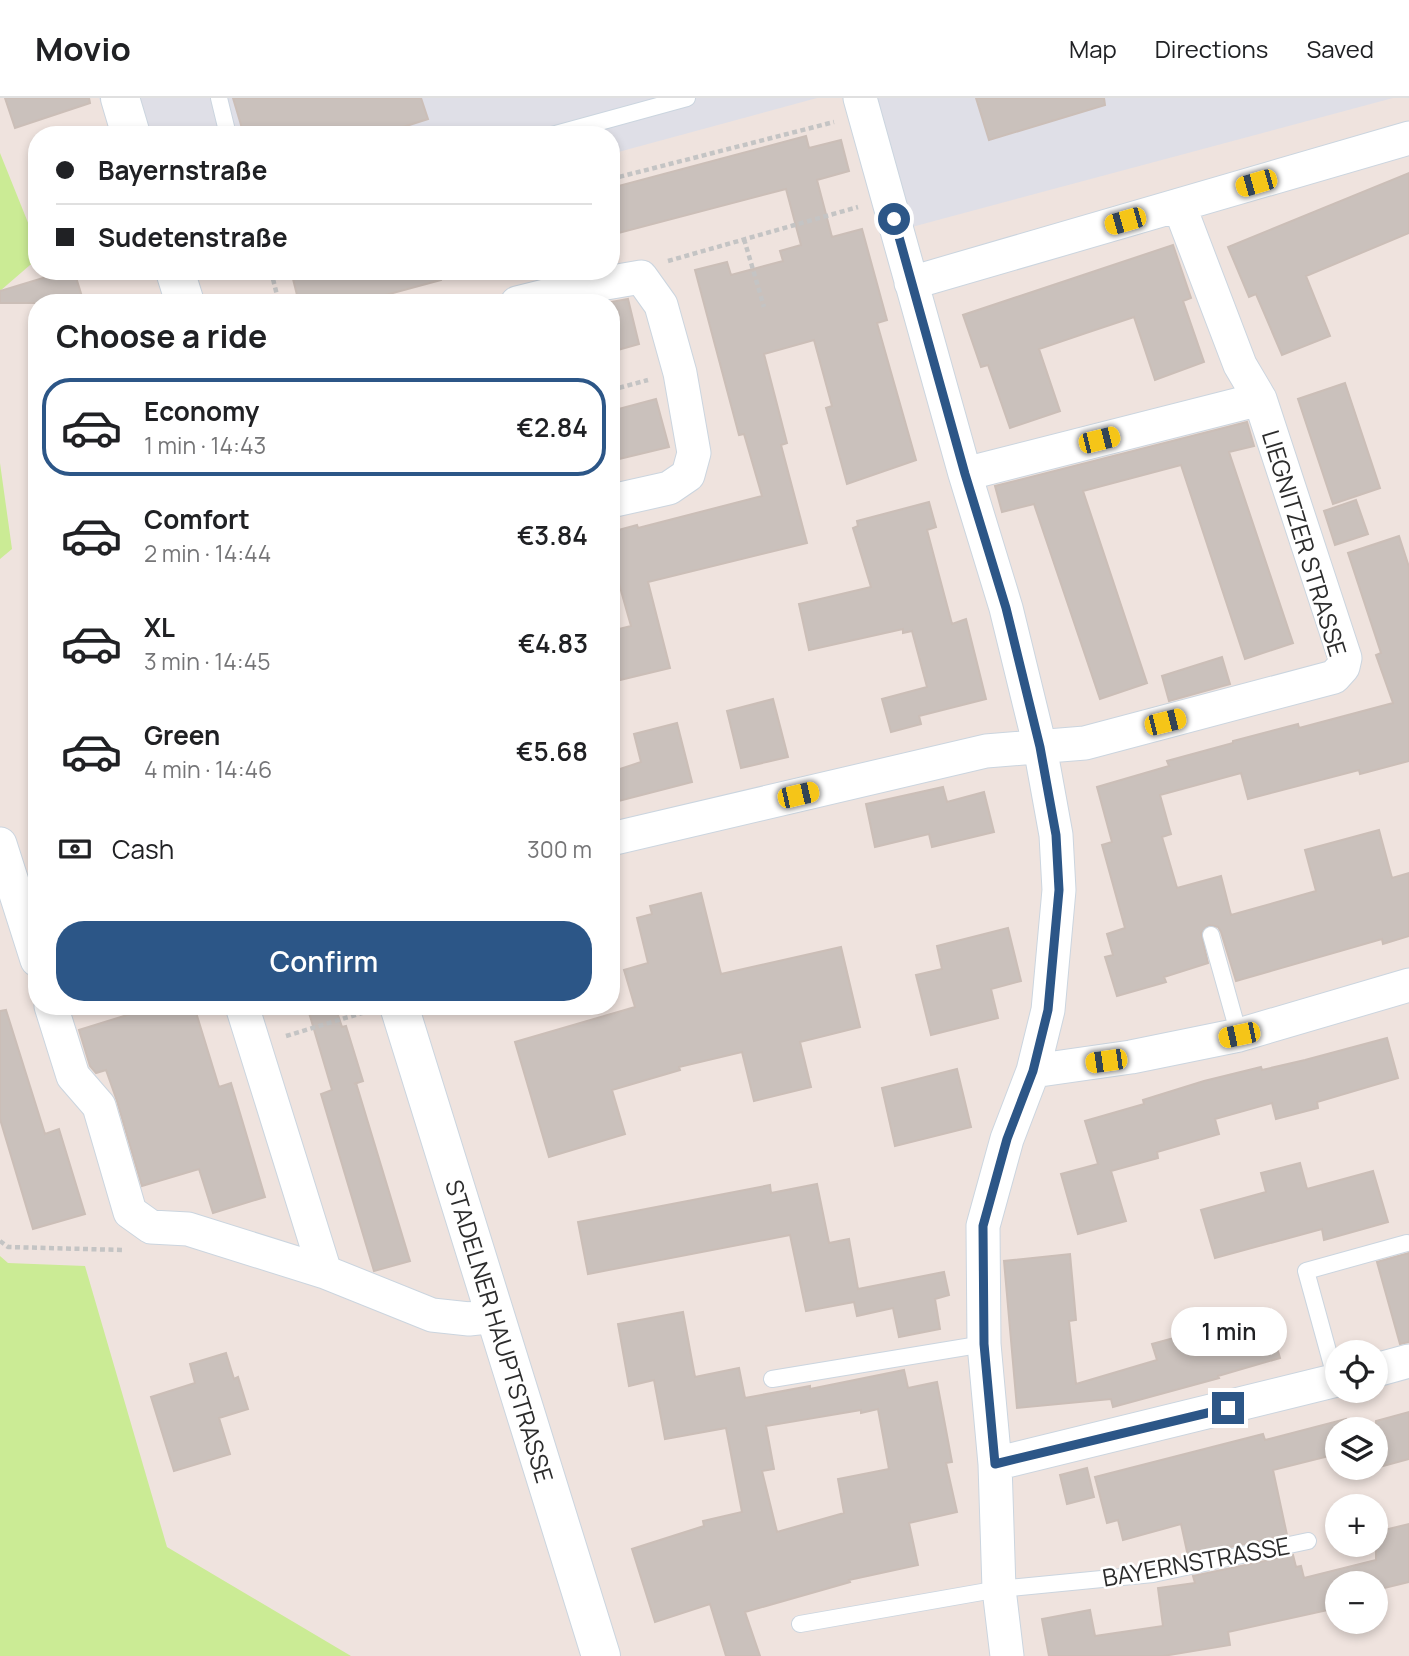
<!DOCTYPE html>
<meta charset="utf-8">
<style>
:root{--surface:#fff;--page:#f2f2f2;--text:#202124;--muted:#757577;--line:#e0e0e0;--accent:#2c5687}
body{margin:0;font-family:Manrope,sans-serif;background:var(--page);color:var(--text);height:100vh;display:flex;flex-direction:column;font-size:26px;white-space:nowrap}
*{box-sizing:border-box;margin:0}
p{font-size:23px;color:var(--muted)}
.icon{flex:none;width:38px;height:38px;fill:none;stroke:currentColor;stroke-width:2;stroke-linecap:round;stroke-linejoin:round}
.map{position:relative;flex:1;overflow:hidden}
.drawer{position:absolute;left:28px;top:196px;width:592px;height:721px;display:flex;flex-direction:column;background:var(--surface);border-radius:28px;box-shadow:0 4px 10px #0003}
.drawer>*{flex:none}
.top-card{position:absolute;left:28px;top:28px;width:592px;height:154px;border-radius:28px;box-shadow:0 4px 10px #0003;display:grid;align-content:center;height:154px;padding:0 28px;background:var(--surface)}
.controls{position:absolute;left:1325px;top:1242px;display:grid;gap:14px}
.controls a{display:grid;place-items:center;width:63px;height:63px;border-radius:50%;background:var(--surface);box-shadow:0 4px 10px #0003;font-size:35px}
.end{position:absolute;width:32px;height:32px;margin:-16px;border:9px solid #2c5687;background:#fff;box-shadow:0 0 0 4px #fff}
.from{border-radius:50%}
.bubble{position:absolute;height:49px;border-radius:24px;background:var(--surface);box-shadow:0 4px 10px #0003;font-size:23px;font-weight:600;line-height:49px;text-align:center}
.car{position:absolute;width:21px;height:42px;margin:-21px -10px;border-radius:9px;box-shadow:0 0 5px 2px #0007;background:linear-gradient(#f5c518 24%,#345 0 40%,#f5c518 0 76%,#345 0 86%,#f5c518 0)}
.top-card b{display:flex;align-items:center;gap:24px;height:66px;font-size:26px}
.top-card b+b{border-top:2px solid var(--line)}
.top-card i{width:18px;height:18px;background:var(--text)}
ul{padding:0;list-style:none}
li{display:flex;align-items:center;gap:21px;height:98px;margin:0 14px 10px;padding:0 14px;border:4px solid transparent;border-radius:28px}
li div{flex:1}
li b{display:block;font-size:26px}
li em{font-style:normal;font-weight:600}
li.active{border-color:var(--accent)}
li>.icon{width:63px;height:63px;stroke-width:1.5}
h2{padding:0 28px;font-size:32px;line-height:84px}
.pay{display:flex;align-items:center;gap:18px;height:77px;padding:0 28px;font-size:26px}
.pay p{margin-inline-start:auto}
.action{display:flex;gap:14px;margin-top:auto;padding:14px 28px}
.action a{flex:1;height:80px;border-radius:28px;background:var(--accent);color:#fff;font-size:28px;font-weight:600;line-height:80px;text-align:center}
header{display:flex;align-items:center;gap:42px;box-sizing:border-box;height:98px;padding:0 35px;background:var(--surface);border-bottom:2px solid var(--line)}
header strong{font-size:33px}
nav{display:flex;gap:38px;margin-inline-start:auto;font-size:24px}
.map>svg:first-child{display:block}
.industrial{fill:#dfdfe7}
.green{fill:#cbeb95}
.building{fill:#cac1bc;stroke:#cbbeb7;stroke-width:2;fill-rule:evenodd}
.lines{fill:none;stroke-linecap:round;stroke-linejoin:round}
.service-casing{stroke:#cbd5df;stroke-width:18}
.minor-casing{stroke:#cbd5df;stroke-width:35}
.secondary-casing{stroke:#cbd5df;stroke-width:40}
.path{stroke:#c4c4c4;stroke-width:4.5;stroke-dasharray:5 3.5;stroke-linecap:butt}
.service{stroke:#fff;stroke-width:16}
.minor{stroke:#fff;stroke-width:33}
.secondary{stroke:#fff;stroke-width:38}
.route{stroke:#2c5687;stroke-width:9}
.labels{text-anchor:middle;dominant-baseline:central;stroke-width:5;stroke-linejoin:round;paint-order:stroke}
.street-label{font-size:24px;fill:#2c2c2c;stroke:#fff}
</style>
<header>
<strong>Movio</strong>
<nav><a>Map</a><a>Directions</a><a>Saved</a></nav>
</header>
<div class="map">
<svg width="1409" height="1558" viewBox="0 0 1409 1558">
<rect width="100%" height="100%" fill="#efe3de"/>
<path class="industrial" d="M99,0H817L611,56V37H114Z
M862,0H1393L897,133Z"/>
<path class="green" d="M0,55L37,147V161L0,193Z
M0,365L12,451L0,461Z
M0,1158L8,1165L85,1168L167,1449L351,1558H0Z"/>
<path class="building" d="M5,0H89L90,5L15,30Z
M233,0H421L428,21L378,37H244Z
M976,0H1104L1105,7L989,42Z
M806,38L809,50L841,42L849,73L817,82L832,139L862,131L887,222L877,225L916,362L847,386L826,310L832,308L814,242L764,256L787,345L781,347L807,445L648,484L670,570L620,582L611,546V533L631,528L616,475L611,476V434L637,427L638,430L762,398L744,336L739,337L695,172L727,164L731,177L783,163L780,153L801,147L786,91L611,137V90Z
M1409,75V135L1306,178L1330,238L1282,257L1256,196L1249,199L1228,149Z
M1173,147L1191,200L1183,203L1204,264L1155,282L1134,219L1086,235L1039,251L1060,313L1010,330L988,267L981,269L963,217Z
M66,173H74L84,205H0V193Z
M291,173H440L441,182L356,205H299Z
M628,201L639,246L611,254V204Z
M1345,285L1380,390L1333,406L1298,301Z
M656,301L669,349L611,363V313Z
M1247,324L1254,348L1229,354L1293,545L1245,561L1181,367L1083,393L1147,585L1100,601L1034,406L1002,414L995,388Z
M1356,402L1368,436L1335,447L1324,413Z
M929,404L936,429L927,432L952,526L966,521L986,601L919,618L921,626L891,634L882,601L927,589L912,533L903,535V531L809,552L799,506L871,489L853,430L858,428L857,423Z
M1399,438L1409,469V663L1360,676L1359,672L1248,701L1241,675L1160,697L1171,736L1162,739L1177,790L1221,778L1231,817L1316,793L1305,752L1379,732L1392,780L1409,775V838L1383,846L1382,841L1236,883L1221,834L1218,829L1209,827L1201,835L1208,865L1164,879L1166,884L1117,898L1105,859L1113,857L1107,836L1125,830L1102,747L1112,744L1097,689L1169,668L1167,663L1233,645V643L1298,626L1299,630L1393,605L1376,557L1381,555L1348,455Z
M1222,559L1230,586L1169,603L1162,578Z
M773,601L788,659L741,670L727,613Z
M677,625L692,684L611,705V674L641,664L634,636Z
M943,689L947,704L984,694L994,734L932,749L929,736L875,749L866,706Z
M701,795L721,876L841,849L860,929L800,944L811,989L754,1003L742,954L679,969L680,972L612,992L625,1036L549,1059L515,944L635,909L624,872L648,865L637,820L652,816L650,808Z
M1008,830L1021,883L991,891L998,920L931,937L916,877L942,871L937,848Z
M138,908H194L219,989L231,985L265,1099L213,1115L199,1071L142,1088L117,1003L106,972L96,975L90,968L79,932L140,913Z
M307,908H335L342,929L346,928L363,983L354,986L356,985L410,1163L374,1173L321,996L332,992Z
M6,912L45,1036L59,1031L85,1116L33,1131L0,1021V913Z
M1387,940L1398,980L1317,1004L1318,1010L1276,1021L1272,1005L1215,1021L1219,1036L1157,1054L1158,1060L1111,1073L1126,1123L1078,1136L1061,1076L1098,1066L1085,1023L1144,1006L1143,1002L1204,983L1261,969L1262,972L1305,962Z
M957,971L971,1029L895,1048L882,990Z
M1300,1065L1307,1091L1373,1073L1388,1124L1324,1142L1322,1131L1215,1160L1201,1112L1266,1094L1261,1075Z
M817,1086L829,1145L849,1141L858,1191L944,1174L949,1197L935,1201L940,1231L899,1239L893,1210L857,1218L854,1204L806,1213L790,1137L588,1176L578,1124L770,1087L771,1095Z
M1409,1155V1244L1400,1246L1377,1164Z
M1070,1156L1076,1222L1069,1223L1076,1286L1157,1262L1152,1246L1244,1221L1249,1239L1272,1233L1280,1260L1218,1278L1219,1280L1113,1309L1111,1301L1017,1310L1004,1163Z
M683,1214L695,1279L739,1270L745,1300L810,1288V1291L904,1272L908,1290L937,1284L952,1364L946,1365L957,1414L909,1425L918,1467L849,1482L850,1484L745,1514L760,1558H726L710,1506L655,1524L632,1451L704,1428L703,1423L742,1414L726,1330L665,1341L654,1282L629,1288L618,1226ZM878,1311L889,1371L838,1381L844,1415L777,1434L762,1373L774,1371L766,1328L861,1312V1315Z
M226,1255L234,1281L238,1279L248,1311L219,1320L230,1356L174,1373L151,1299L195,1285L190,1266Z
M1409,1314V1361L1376,1370V1323Z
M1346,1321L1348,1332H1337V1356L1273,1372L1287,1437L1188,1458L1181,1426L1123,1442L1118,1422L1107,1425L1095,1379L1263,1336L1265,1342Z
M1087,1370L1094,1399L1067,1406L1060,1377Z
M1409,1426V1484L1376,1492V1486H1337V1510L1228,1534L1230,1547L1163,1558H1049L1042,1521L1090,1512L1095,1538L1163,1528L1158,1490L1195,1485L1193,1478L1293,1457L1296,1469L1301,1468L1304,1480L1376,1462V1434Z"/>
<g class="lines">
<defs>
<path id="service" d="M219,0L228,37
M552,37L687,0
M1211,837L1239,937
M772,1281L984,1246
M1336,1282L1306,1173L1407,1145
M800,1526L999,1491L1153,1476L1308,1443"/>
<path id="minor" d="M860,0L965,376L1006,510L1040,649L1056,737L1059,792L1048,912L1033,973L1007,1041L983,1128L984,1246L995,1366L999,1491L1007,1558
M911,185L1409,40
M517,205L577,190L641,179L661,207L680,275L694,355L688,377L669,390L611,403
M965,376L1260,301
M611,741L986,653L1085,645L1334,579L1343,569L1345,560L1260,301L1240,267L1179,107
M0,746L37,862
M51,908L73,978L99,1008L130,1114L151,1129L188,1131L325,1174L432,1217L469,1221L497,1218
M242,908L325,1174
M1033,973L1131,959L1239,937L1409,887
M1376,1272L1409,1263
M995,1366L1337,1282"/>
<path id="secondary" d="M120,0L131,37
M175,173L185,205
M399,908L601,1558"/>
</defs>
<use href="#service" class="service-casing"/>
<use href="#minor" class="minor-casing"/>
<use href="#secondary" class="secondary-casing"/>
<path class="path" d="M611,81L834,24
M744,141L764,209
M668,163L858,109
M271,173L279,205
M214,179L246,173
M611,292L648,282
M286,938L365,914
M0,1143L8,1149L124,1152"/>
<use href="#service" class="service"/>
<use href="#minor" class="minor"/>
<use href="#secondary" class="secondary"/>
</g>
<g class="lines">
<path class="route" d="M894,121L965,376L1006,510L1040,649L1056,737L1059,792L1048,912L1033,973L1007,1041L983,1128L984,1246L995,1366L1228,1310"/>
</g>
<g class="labels">
<g class="street-label">
<text transform="translate(1305 445) rotate(73)">LIEGNITZER STRASSE</text>
<text transform="translate(500 1233) rotate(73)">STADELNER HAUPTSTRASSE</text>
<text transform="translate(1196 1463) rotate(-10)">BAYERNSTRASSE</text>
</g>
</g>
</svg>
<div class="controls">
<a><svg class="icon" aria-label="locate" viewBox="0 0 24 24"><circle cx="12" cy="12" r="6"/><path d="M12 2v4M12 18v4M2 12h4M18 12h4"/></svg></a>
<a><svg class="icon" aria-label="layers" viewBox="0 0 24 24"><path d="M12 4l9 5-9 5-9-5zM3 14l9 5 9-5"/></svg></a>
<a>+</a>
<a>−</a>
</div>
<i class="end from" style="left:894px;top:121px"></i>
<i class="end" style="left:1228px;top:1310px"></i>
<div class="bubble" style="left:1171px;top:1209px;width:116px">1 min</div>
<i class="car" style="left:1256px;top:85px;rotate:254deg"></i>
<i class="car" style="left:1125px;top:123px;rotate:254deg"></i>
<i class="car" style="left:1099px;top:342px;rotate:76deg"></i>
<i class="car" style="left:1165px;top:624px;rotate:76deg"></i>
<i class="car" style="left:798px;top:697px;rotate:77deg"></i>
<i class="car" style="left:1239px;top:937px;rotate:258deg"></i>
<i class="car" style="left:1106px;top:963px;rotate:262deg"></i>
<div class="top-card">
<b><i class="from"></i>Bayernstraße</b>
<b><i></i>Sudetenstraße</b>
</div>
<section class="drawer">
<h2>Choose a ride</h2>
<ul>
<li class="active"><svg class="icon" aria-label="car" viewBox="0 0 24 24"><path d="M5 17H2v-5l4-1 3-4h7l3 4 3 1v5h-3M9 17h6M6 11h13"/><circle cx="7" cy="17" r="2"/><circle cx="17" cy="17" r="2"/></svg><div><b>Economy</b><p>1 min · 14:43</p></div><em>€2.84</em></li>
<li><svg class="icon" aria-label="car" viewBox="0 0 24 24"><path d="M5 17H2v-5l4-1 3-4h7l3 4 3 1v5h-3M9 17h6M6 11h13"/><circle cx="7" cy="17" r="2"/><circle cx="17" cy="17" r="2"/></svg><div><b>Comfort</b><p>2 min · 14:44</p></div><em>€3.84</em></li>
<li><svg class="icon" aria-label="car" viewBox="0 0 24 24"><path d="M5 17H2v-5l4-1 3-4h7l3 4 3 1v5h-3M9 17h6M6 11h13"/><circle cx="7" cy="17" r="2"/><circle cx="17" cy="17" r="2"/></svg><div><b>XL</b><p>3 min · 14:45</p></div><em>€4.83</em></li>
<li><svg class="icon" aria-label="car" viewBox="0 0 24 24"><path d="M5 17H2v-5l4-1 3-4h7l3 4 3 1v5h-3M9 17h6M6 11h13"/><circle cx="7" cy="17" r="2"/><circle cx="17" cy="17" r="2"/></svg><div><b>Green</b><p>4 min · 14:46</p></div><em>€5.68</em></li>
</ul>
<div class="pay"><svg class="icon" aria-label="cash" viewBox="0 0 24 24"><path d="M3 7h18v10H3z"/><circle cx="12" cy="12" r="2"/></svg>Cash<p>300 m</p></div>
<div class="action"><a>Confirm</a></div>
</section>
</div>
